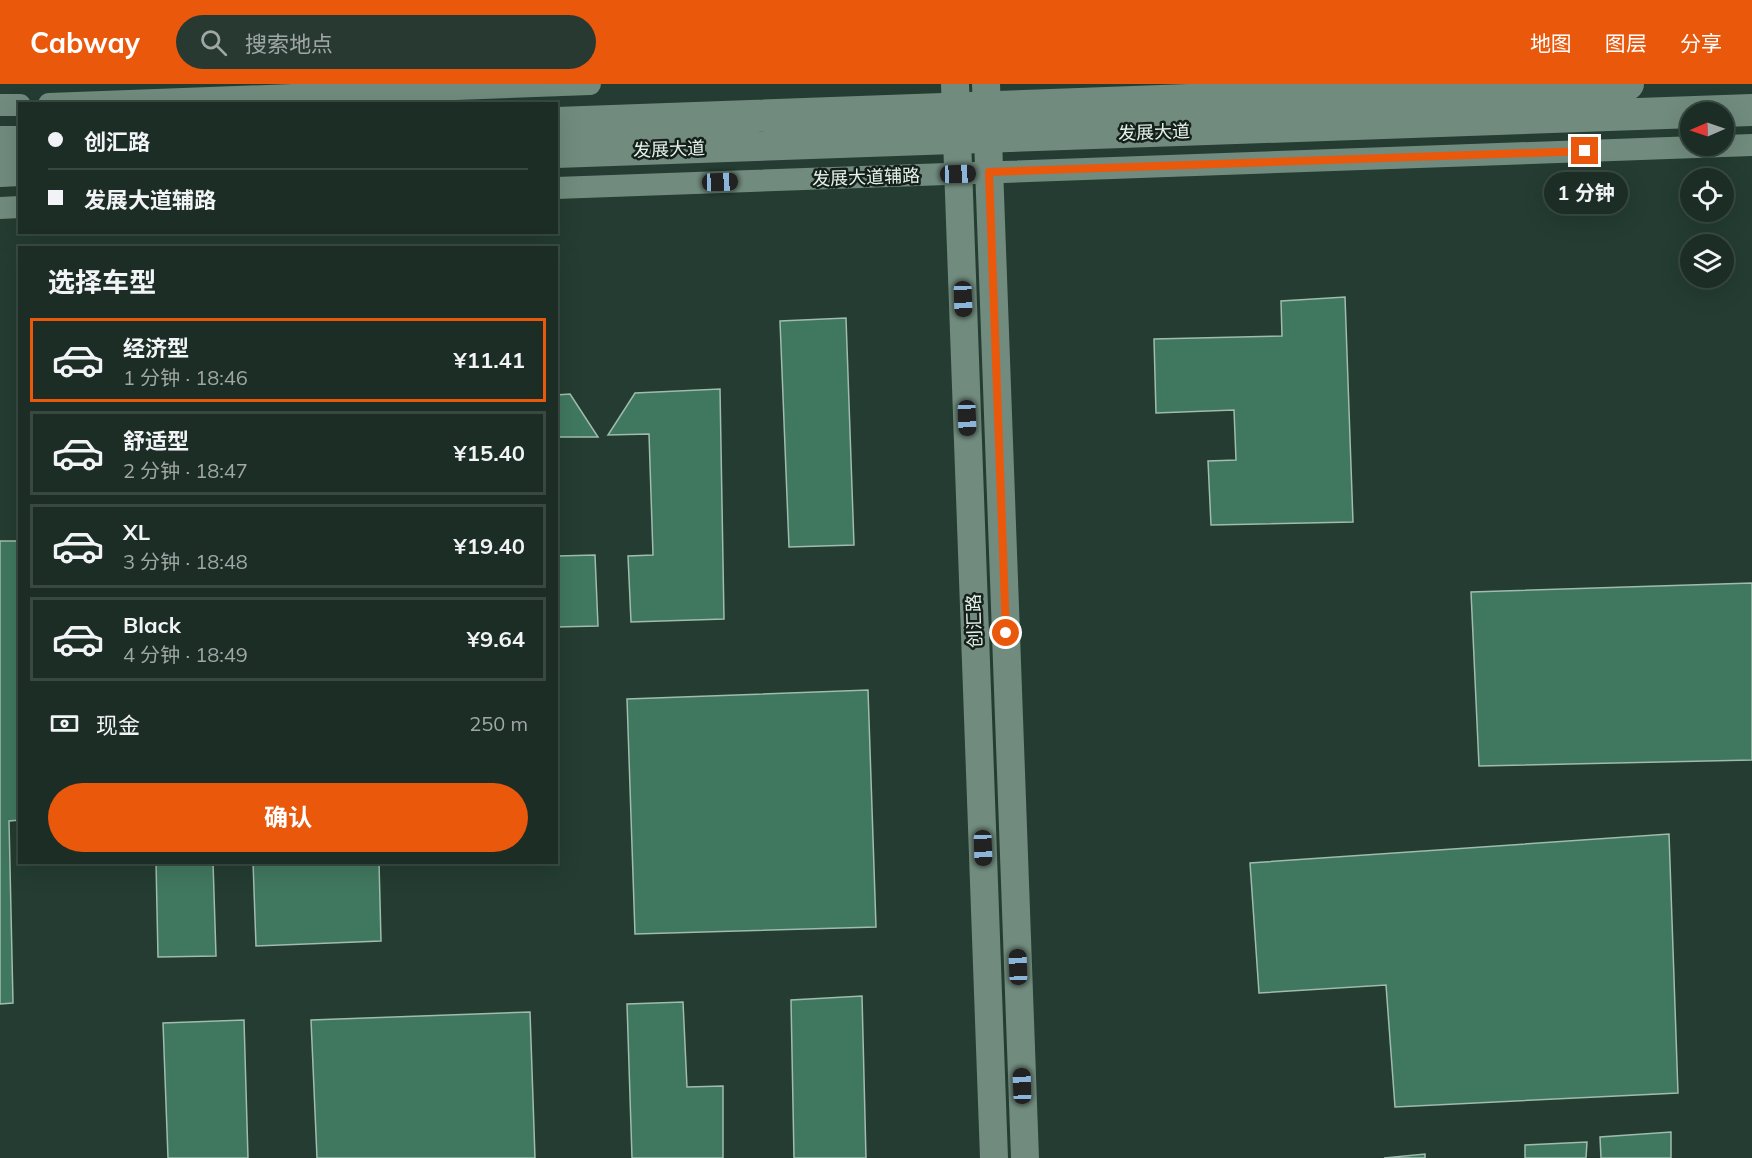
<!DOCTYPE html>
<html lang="zh">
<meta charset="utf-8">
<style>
:root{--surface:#1b2d25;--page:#283932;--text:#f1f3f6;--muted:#a0a8a7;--line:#394942;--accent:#ea580c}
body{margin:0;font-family:Mulish,"Noto Sans SC",sans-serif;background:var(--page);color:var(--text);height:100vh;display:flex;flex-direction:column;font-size:22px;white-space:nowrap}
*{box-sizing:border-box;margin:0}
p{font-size:20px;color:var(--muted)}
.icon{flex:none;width:33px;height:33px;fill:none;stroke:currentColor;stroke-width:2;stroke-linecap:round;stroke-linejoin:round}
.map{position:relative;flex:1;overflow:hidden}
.side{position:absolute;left:18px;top:162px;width:540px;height:618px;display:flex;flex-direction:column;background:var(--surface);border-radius:0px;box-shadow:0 6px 24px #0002,0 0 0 2px var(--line)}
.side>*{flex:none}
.guide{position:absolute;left:18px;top:18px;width:540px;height:132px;border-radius:0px;box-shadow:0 6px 24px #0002,0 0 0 2px var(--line);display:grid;align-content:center;height:132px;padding:0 30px;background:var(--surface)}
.needle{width:39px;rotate:268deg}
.controls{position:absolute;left:1680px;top:18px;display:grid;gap:12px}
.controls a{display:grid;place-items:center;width:54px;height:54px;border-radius:50%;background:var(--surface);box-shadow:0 6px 24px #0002,0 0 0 2px var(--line);font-size:30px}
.end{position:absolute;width:27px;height:27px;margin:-14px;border:8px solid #ea580c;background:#fff;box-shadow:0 0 0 3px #fff}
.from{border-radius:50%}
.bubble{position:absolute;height:42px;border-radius:21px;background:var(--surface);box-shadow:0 6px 24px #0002,0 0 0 2px var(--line);font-size:20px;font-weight:700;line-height:42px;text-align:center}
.car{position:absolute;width:18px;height:36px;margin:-18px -9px;border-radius:8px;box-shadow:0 0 4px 2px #0007;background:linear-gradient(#222 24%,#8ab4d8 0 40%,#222 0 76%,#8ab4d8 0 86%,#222 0)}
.guide b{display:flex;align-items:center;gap:21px;height:57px;font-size:22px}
.guide b+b{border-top:2px solid var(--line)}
.guide i{width:15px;height:15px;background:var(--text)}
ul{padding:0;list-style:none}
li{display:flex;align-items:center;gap:18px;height:84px;margin:0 12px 9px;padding:0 18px;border:3px solid var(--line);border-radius:0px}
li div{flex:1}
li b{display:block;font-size:22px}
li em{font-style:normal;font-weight:700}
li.selected{border-color:var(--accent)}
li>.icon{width:54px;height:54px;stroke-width:1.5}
h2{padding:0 30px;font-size:27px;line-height:72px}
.pay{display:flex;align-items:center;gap:15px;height:66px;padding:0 30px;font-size:22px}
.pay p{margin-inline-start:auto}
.primary-button{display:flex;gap:12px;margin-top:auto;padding:12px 30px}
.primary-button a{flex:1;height:69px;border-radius:36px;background:var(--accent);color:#fff;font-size:24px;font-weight:700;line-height:69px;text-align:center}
header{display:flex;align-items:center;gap:36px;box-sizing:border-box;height:84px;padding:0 30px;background:var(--accent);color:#fff}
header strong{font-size:28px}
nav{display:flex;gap:33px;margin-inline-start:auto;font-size:21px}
.search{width:420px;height:54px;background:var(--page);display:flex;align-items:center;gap:15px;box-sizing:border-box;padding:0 21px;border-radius:33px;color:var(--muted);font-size:22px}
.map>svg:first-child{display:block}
.building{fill:#40775f;stroke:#a0bcae;stroke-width:1.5}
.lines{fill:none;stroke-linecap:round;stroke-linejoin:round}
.minor{stroke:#718b7e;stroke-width:22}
.tertiary{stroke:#718b7e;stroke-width:28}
.secondary{stroke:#718b7e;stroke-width:32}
.route{stroke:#ea580c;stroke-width:8}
.labels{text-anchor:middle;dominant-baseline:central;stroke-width:5;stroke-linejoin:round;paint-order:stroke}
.street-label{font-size:18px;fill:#e5f3ec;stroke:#16201b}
</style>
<header>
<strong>Cabway</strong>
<div class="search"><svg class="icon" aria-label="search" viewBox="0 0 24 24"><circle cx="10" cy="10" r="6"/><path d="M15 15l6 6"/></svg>搜索地点</div>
<nav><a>地图</a><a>图层</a><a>分享</a></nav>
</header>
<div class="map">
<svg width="1752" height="1074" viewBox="0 0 1752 1074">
<rect width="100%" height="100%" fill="#243c31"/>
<path class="building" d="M1345,213L1353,438L1211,441L1208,377L1236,376L1234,326L1156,329L1154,255L1282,252L1281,217Z
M846,234L854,461L789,463L780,237Z
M720,305L724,535L631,538L628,472L653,471L649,350L608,351L635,309Z
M570,310L598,353H556V311Z
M0,457H20V736L9,737L13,919L0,920Z
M556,462L557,472L595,471L598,542L556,543Z
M1752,499V676L1479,682L1471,508Z
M868,606L876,843L635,850L627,615Z
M1669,750L1678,1009L1395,1023L1386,901L1259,909L1250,779Z
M156,778H213L216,872L158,873Z
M253,778H379L381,857L256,862Z
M862,912L866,1074H794L791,916Z
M683,918L687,1003L723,1002V1074H632L627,920Z
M530,928L535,1074H317L311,936Z
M244,936L248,1074H168L163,939Z
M1671,1048V1074H1601L1600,1053Z
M1587,1058L1586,1074H1525V1061Z
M1425,1070V1074H1384Z"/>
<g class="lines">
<path class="minor" d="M49,20L590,0
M0,21H20
M556,104L1752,61
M0,124L20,123"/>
<path class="tertiary" d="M955,0L994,1074
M986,0L1025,1074"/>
<path class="secondary" d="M556,39L1628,0
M0,58H20
M556,68L1752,26
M0,87L20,86"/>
</g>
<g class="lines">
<path class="route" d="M1006,549L989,88L1585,67"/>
</g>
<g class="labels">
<g class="street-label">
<text transform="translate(1154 48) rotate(-2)">发展大道</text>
<text transform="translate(669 65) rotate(-2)">发展大道</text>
<text transform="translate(866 93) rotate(-2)">发展大道辅路</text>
<text transform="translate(974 537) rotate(-92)">创汇路</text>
</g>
</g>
</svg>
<div class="controls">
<a><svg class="needle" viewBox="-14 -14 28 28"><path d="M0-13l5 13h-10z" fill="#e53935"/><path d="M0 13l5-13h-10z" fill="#a0a8a7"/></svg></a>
<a><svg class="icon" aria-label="locate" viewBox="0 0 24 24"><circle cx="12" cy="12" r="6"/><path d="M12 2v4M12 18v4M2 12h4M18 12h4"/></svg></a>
<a><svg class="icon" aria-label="layers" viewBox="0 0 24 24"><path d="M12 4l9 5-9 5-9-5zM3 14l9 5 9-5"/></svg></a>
</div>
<i class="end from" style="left:1006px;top:549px"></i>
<i class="end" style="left:1585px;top:67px"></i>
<div class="bubble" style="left:1544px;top:88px;width:84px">1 分钟</div>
<i class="car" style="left:958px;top:90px;rotate:88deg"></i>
<i class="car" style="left:720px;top:98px;rotate:88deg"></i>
<i class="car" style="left:963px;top:215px;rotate:178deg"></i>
<i class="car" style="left:967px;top:334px;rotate:178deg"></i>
<i class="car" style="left:983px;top:764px;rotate:178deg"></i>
<i class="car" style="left:1018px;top:883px;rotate:358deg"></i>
<i class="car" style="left:1022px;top:1002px;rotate:358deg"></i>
<div class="guide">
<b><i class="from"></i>创汇路</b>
<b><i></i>发展大道辅路</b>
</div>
<section class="side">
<h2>选择车型</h2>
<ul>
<li class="selected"><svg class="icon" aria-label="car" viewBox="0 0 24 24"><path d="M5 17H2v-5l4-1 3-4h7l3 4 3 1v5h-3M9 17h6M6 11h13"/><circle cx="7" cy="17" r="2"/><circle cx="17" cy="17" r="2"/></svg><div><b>经济型</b><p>1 分钟 · 18:46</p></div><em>¥11.41</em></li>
<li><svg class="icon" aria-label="car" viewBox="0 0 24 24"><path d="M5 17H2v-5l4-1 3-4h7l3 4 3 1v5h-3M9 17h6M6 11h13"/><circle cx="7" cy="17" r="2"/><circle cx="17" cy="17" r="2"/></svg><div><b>舒适型</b><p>2 分钟 · 18:47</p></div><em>¥15.40</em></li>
<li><svg class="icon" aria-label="car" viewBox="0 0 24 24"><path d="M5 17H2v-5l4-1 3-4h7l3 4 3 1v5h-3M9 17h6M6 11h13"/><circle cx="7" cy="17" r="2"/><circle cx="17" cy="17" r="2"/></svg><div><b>XL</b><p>3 分钟 · 18:48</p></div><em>¥19.40</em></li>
<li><svg class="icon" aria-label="car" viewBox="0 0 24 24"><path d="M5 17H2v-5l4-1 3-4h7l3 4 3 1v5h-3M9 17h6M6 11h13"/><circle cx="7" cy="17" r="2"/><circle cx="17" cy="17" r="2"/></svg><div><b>Black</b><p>4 分钟 · 18:49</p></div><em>¥9.64</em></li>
</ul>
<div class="pay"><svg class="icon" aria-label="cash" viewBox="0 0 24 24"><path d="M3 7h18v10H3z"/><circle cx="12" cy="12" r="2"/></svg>现金<p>250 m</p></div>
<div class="primary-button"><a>确认</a></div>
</section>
</div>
